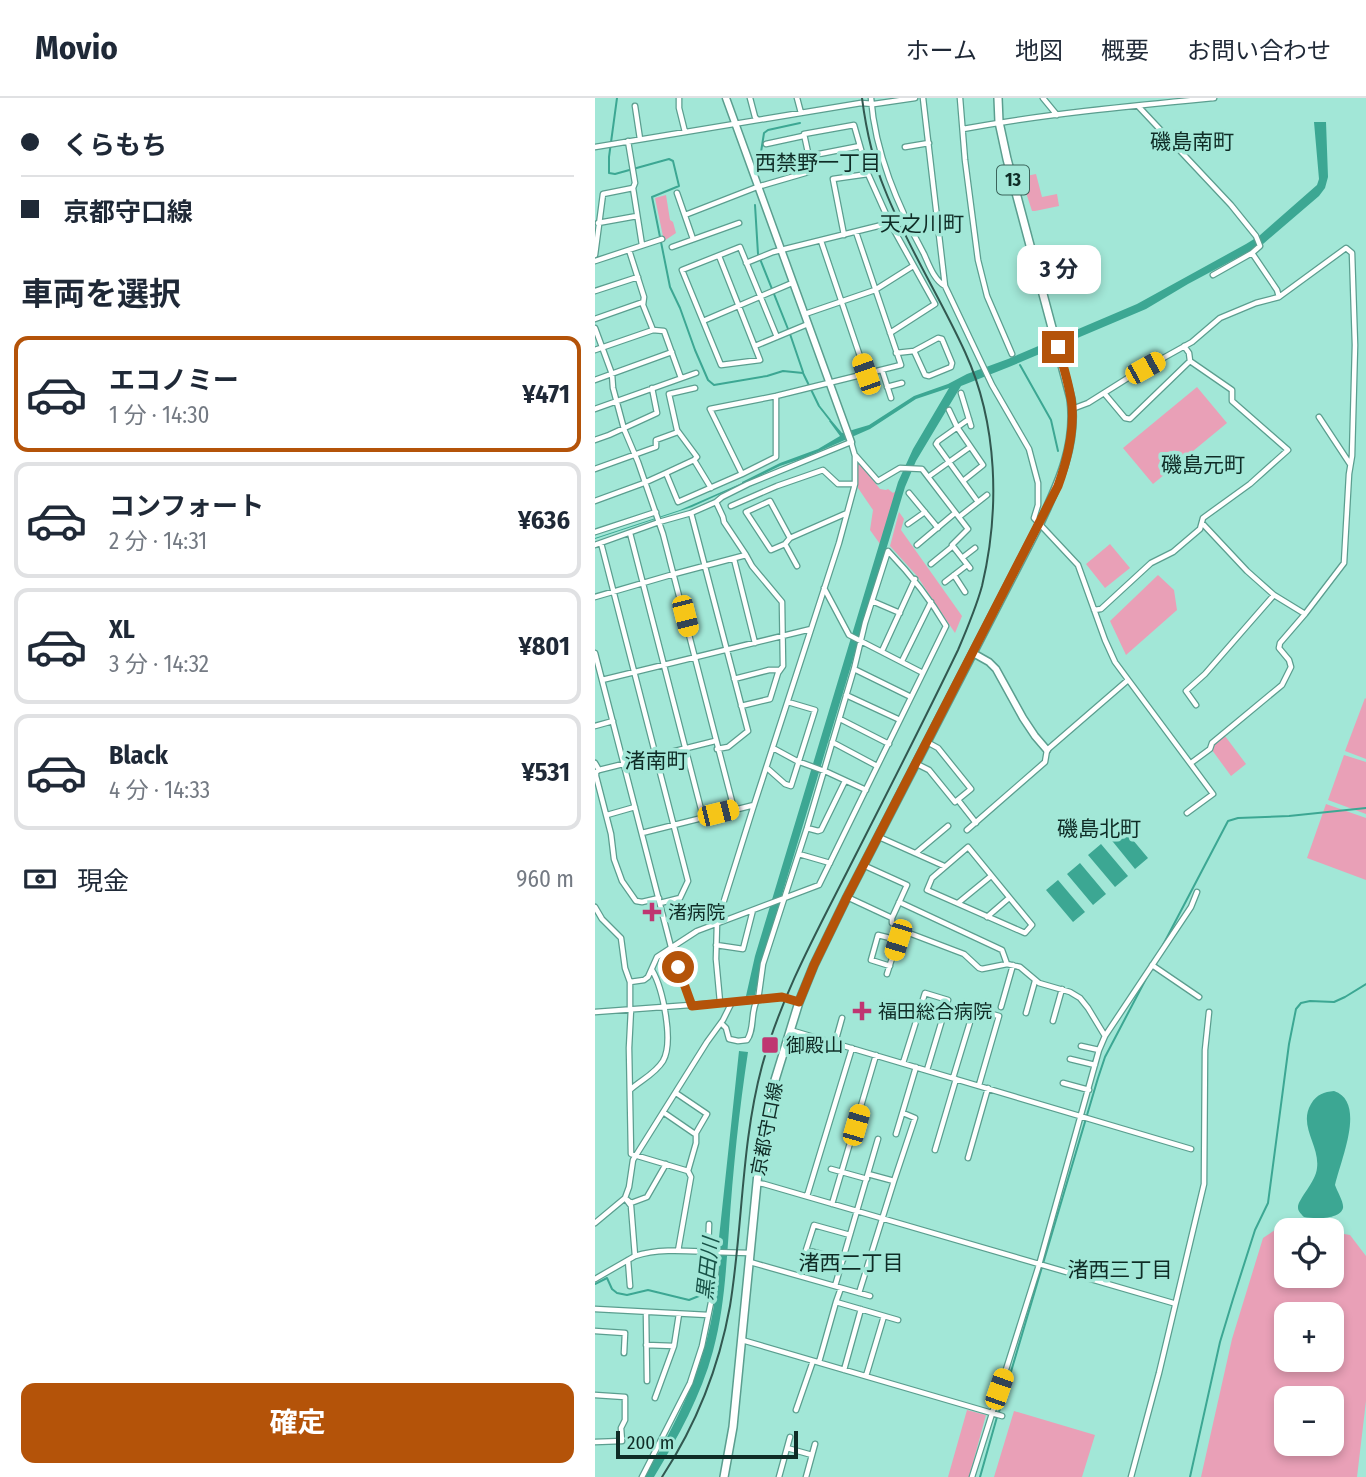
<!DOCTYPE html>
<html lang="ja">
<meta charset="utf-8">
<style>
:root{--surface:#fff;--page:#f2f2f3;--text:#1f2937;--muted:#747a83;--line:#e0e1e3;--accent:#b45309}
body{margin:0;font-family:"Fira Sans Condensed","Noto Sans JP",sans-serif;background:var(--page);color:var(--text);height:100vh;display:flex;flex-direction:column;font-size:26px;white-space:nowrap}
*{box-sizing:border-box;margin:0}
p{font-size:23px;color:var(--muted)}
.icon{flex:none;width:38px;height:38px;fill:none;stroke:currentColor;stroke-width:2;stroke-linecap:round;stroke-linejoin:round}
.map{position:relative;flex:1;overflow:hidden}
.sheet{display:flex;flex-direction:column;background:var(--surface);width:595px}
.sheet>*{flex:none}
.top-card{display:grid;align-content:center;height:154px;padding:0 21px;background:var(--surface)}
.controls{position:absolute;left:679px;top:1120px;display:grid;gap:14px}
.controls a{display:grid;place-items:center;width:70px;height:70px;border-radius:14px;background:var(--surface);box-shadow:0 4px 10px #0003;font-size:35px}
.scale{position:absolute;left:21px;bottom:18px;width:182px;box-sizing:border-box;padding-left:7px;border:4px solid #0f2c26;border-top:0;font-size:19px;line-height:24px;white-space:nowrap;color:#0f2c26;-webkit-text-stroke:5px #a2e7d7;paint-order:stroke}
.end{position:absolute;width:32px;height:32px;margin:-16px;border:9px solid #b45309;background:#fff;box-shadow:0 0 0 4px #fff}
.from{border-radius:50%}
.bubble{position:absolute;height:49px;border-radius:14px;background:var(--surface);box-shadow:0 4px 10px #0003;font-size:23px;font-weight:700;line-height:49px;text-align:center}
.car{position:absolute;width:21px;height:42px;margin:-21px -10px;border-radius:9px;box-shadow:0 0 5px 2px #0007;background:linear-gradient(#f5c518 24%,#345 0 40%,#f5c518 0 76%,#345 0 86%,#f5c518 0)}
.top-card b{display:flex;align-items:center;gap:24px;height:66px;font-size:26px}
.top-card b+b{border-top:2px solid var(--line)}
.top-card i{width:18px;height:18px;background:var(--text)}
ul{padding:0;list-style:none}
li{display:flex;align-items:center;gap:21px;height:116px;margin:0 14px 10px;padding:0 7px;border:4px solid var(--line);border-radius:14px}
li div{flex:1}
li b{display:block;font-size:26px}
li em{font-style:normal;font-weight:700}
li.on{border-color:var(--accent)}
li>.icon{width:63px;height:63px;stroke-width:1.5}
h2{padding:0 21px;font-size:32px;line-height:84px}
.pay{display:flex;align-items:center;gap:18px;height:77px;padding:0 21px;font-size:26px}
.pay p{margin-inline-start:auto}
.cta{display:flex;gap:14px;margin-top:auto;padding:14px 21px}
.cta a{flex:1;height:80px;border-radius:14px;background:var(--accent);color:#fff;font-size:28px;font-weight:700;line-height:80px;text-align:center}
header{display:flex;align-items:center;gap:42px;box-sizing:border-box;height:98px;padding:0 35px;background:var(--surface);border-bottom:2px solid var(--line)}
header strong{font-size:33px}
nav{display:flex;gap:38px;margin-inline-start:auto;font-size:24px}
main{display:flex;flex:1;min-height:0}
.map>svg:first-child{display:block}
.green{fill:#e9a0b7;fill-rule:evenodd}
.water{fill:#3ca793}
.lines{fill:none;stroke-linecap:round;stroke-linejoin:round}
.stream{stroke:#3ca793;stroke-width:2}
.minor-casing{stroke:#5b9e8f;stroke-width:7}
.tertiary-casing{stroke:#5b9e8f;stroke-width:9}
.primary-casing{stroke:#5b9e8f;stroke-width:10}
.minor{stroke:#fff;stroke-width:4.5}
.tertiary{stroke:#fff;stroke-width:6}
.primary{stroke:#fff;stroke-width:7}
.rail{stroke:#325850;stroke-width:2}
.route{stroke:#b45309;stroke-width:9}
.poi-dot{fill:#bf3671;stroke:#a2e7d7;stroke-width:2.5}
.labels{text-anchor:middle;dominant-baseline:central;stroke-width:7;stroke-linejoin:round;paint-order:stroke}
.shield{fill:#a2e7d7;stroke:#3b645b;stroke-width:2}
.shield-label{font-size:18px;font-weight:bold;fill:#0f2c26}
.poi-label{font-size:19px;fill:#0f2c26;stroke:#a2e7d7;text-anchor:start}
.street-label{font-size:19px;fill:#0f2c26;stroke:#a2e7d7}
.neighbourhood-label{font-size:21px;fill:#0f2c26;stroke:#a2e7d7}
.water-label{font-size:21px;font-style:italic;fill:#185348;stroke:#a2e7d7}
</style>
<header>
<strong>Movio</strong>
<nav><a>ホーム</a><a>地図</a><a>概要</a><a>お問い合わせ</a></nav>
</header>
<main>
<section class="sheet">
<div class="top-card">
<b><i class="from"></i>くらもち</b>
<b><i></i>京都守口線</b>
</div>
<h2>車両を選択</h2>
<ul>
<li class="on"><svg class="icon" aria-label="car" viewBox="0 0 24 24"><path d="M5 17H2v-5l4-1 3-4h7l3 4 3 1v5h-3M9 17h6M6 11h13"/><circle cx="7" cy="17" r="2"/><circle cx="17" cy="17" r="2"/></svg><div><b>エコノミー</b><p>1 分 · 14:30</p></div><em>¥471</em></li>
<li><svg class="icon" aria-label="car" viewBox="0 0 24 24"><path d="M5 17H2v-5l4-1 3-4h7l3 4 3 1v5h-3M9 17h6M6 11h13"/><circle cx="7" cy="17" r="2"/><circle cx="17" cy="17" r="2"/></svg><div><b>コンフォート</b><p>2 分 · 14:31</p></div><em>¥636</em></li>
<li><svg class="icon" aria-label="car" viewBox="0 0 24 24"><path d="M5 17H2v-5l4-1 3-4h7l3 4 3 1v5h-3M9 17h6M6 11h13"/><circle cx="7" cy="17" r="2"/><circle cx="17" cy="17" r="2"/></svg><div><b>XL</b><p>3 分 · 14:32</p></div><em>¥801</em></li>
<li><svg class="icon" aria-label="car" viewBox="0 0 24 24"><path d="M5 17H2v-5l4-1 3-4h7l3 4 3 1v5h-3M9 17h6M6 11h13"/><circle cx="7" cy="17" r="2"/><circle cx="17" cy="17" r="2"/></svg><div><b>Black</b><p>4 分 · 14:33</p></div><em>¥531</em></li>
</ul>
<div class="pay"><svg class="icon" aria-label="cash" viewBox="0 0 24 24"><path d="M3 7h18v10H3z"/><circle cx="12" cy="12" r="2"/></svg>現金<p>960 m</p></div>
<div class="cta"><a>確定</a></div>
</section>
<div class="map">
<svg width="771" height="1379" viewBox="0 0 771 1379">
<rect width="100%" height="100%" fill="#a2e7d7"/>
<path class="green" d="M441,76L447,99L462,96L464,108L440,113H437L426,79Z
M71,97L75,122L78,124L81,135L69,143L60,100Z
M602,289L632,325L558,386L528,350Z
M265,366L285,391L291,392L293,391L298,395L301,393L285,446L275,432L278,412L263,390V367Z
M304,414L309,421L306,432L367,518L360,535L322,478L295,448Z
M515,446L535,470L510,490L491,466Z
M563,477L579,492L582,512L531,557L515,523Z
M770,600L771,601V661L750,653Z
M630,638L651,666L636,678L617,652L619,647Z
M749,657L771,664V716L733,702Z
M731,706L771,720V782L712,760Z
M707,1130L721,1132H691V1178H737V1134L755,1137L771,1158V1303L762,1379H606L637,1241L668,1140L680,1132ZM691,1216H737V1262H691ZM691,1300H737V1346H691Z
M372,1312L391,1317L374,1379H353Z
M419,1313L500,1337L487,1379H399Z"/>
<path class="water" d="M719,24H731L733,79L730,90L724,98L668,146L593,186L551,211L414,269L366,288L321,363L310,389L164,873L165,874L160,897L151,898L160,858L303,384L318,351L354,290L321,301L275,331L209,360L185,368L154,383L97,409L0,441V440L85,412L147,385V384L185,365L223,351L245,338L234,323L236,322L247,335L274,327L319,298L353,286L372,276L413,261L542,206L651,146L664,138L722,87L724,81Z
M527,729L553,760L540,771L514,739Z
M506,746L533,778L520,789L493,757Z
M485,765L511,796L498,807L472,776Z
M463,782L490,814L478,824L451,792Z
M144,953L153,954C144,1013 138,1072 134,1131C131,1172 129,1212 118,1253C106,1298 83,1339 59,1379H49C93,1308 125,1234 123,1149Z
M739,993C771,1004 747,1058 740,1087C742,1093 749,1104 748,1110C745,1122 718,1121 709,1119C707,1117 703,1113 703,1110C702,1102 721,1084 722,1070C725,1047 703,1028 716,1006C722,996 729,994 739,993Z"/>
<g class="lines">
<path class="stream" d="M22,0L14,59V75L20,76L74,61L78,63L84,88L57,99L75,189L85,210L100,252L113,282L119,287L172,278L188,273L208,275L224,308L235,322
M164,67L169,35L173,32L205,25
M160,107L163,156L193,231
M195,236L208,274
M425,267L456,322L463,353
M568,847L633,723L643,720L694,718L771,710
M0,1186L12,1180L17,1191L22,1195L32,1197L53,1192L94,1202L114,1194
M404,1314L503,980L510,959L553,877
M385,1379L402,1319
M595,1379L625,1244L638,1201L660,1132L673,1105L694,946L701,911L706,905L715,903L739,904L750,899L771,886"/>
<defs>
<path id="minor" d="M84,0V10L90,34
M155,0L160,19L162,21
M202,0L206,15
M276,0C280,55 303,108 329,156C334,167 339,182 350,188
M328,0L350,188L397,287L434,351L443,385V407L439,420L483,467L510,542L520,564L618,696L592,715
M365,0L370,62L383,162L392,198L417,256
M448,0L462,17
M40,8L45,41
M543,8L636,107L661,138L665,148L657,155L618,177
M368,31C450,16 535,8 619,0
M33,43L40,85L38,90L47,147
M171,46L208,38L209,36L259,27L273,76
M0,49L266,5L279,6L320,0
M310,49L334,45
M214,58L265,48
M82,95L98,141
M90,117L162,89L217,73L209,36
M3,125L42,118
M249,137L238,81L273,76L295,125
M226,143L271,276
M77,149L144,125
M34,152L49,199L48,207L58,232L69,233L86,280
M657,155L682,192L684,199
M0,157L8,96L38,90
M124,158L165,262L126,267L87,172L145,149L182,239
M0,163L67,141
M151,165L178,154L295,125L340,206L295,235
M0,193L43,179
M210,216L280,192L318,168
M0,221L48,204
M108,223L197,185
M0,230L17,276L18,290L29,331L43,364L68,436L139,711
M160,248L213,226
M589,248L594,255L595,263
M0,252L58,232
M301,255L319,253L343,240L347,241L357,265L356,269L334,278L330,277L319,253
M287,272L296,300
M0,282L77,254
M292,289L307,285
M366,295L376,328
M0,311L101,275
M477,311L493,305L536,278L597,244L625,220L661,205L684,199L751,150L757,155L760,247L757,358L754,376L749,465L710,516L685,545L684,550L694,562L696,569L687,587L617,645L615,651L596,665
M354,312L362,329L388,367L368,383
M724,319L755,366
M374,321L343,343L341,346L383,404
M0,342L14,337L62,315L57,290
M261,358L283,383L305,370L327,371L373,431L357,447L375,470
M99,362L116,390
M0,371L61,349V342L83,334
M71,375L99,362L102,359L82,332L74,296L100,290
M147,376L181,359V298
M333,379L375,349
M314,395L343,430
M0,403L49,385L71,375L83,404L147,376L115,311L181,298L306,267L261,134
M121,404L128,419L129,424L151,457
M136,408L182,388L228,372L243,386H260
M96,415L121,404L127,399L153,386L256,344L260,358V386L244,445L159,707L122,825L121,861L125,904
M364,419L392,397
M607,425L652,473L679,497L710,516
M313,426L330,414
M0,434L61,414
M35,435L108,719
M195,440L175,403L151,414L176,452L190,446L195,440L252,415
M6,445L93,783L85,800L65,805
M190,446L202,468
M0,447L64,424L96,415L153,633L133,649L122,651
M322,447L360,415
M367,460L380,450
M139,461L160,545
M336,466L358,448
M359,477L370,494
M350,484L372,467
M0,499L79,476L151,457L157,468L187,504L188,568L183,575L175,601L146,608
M277,503L305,515
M499,512L506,511L556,465L578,454L605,431L608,420L655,386L693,352L637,303V292L595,263L535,321L530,320L509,295
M287,553L320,481
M0,555L76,849L97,908
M307,563L336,504
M259,571L316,599
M139,581L174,572H184
M7,582L216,531
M251,597L305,622
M601,607L591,593L610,576L679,497
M245,621L294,646
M0,628L18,623
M237,644L282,668
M178,650L202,663L232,674L271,692
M0,665L4,672L1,674V678L16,736L19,761L27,783L41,803L47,804L64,800
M322,666L334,672L360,704L376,691L343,650L332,644
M172,670L190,686L196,688L220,612L193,604
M4,672L120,643
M363,702L381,725
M12,717L40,709
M212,730L223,733L226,732L250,683
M372,732L450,664L452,652L533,582
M47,735L159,707
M284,739L349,768
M373,749L437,827L430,835L332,792L337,780Z
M322,754L353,728
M204,756L235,765
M268,767L312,787L297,820V825L306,832L369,856L384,870L387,871L412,866L425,869L444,885L475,894L485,900L493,910L510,938
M252,799L297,820
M304,804L407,852L412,866
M363,805L396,778
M0,809L7,821L26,840L30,870L35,884V911
M392,819L414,800
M121,847L148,851L158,812
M557,867L604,899
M295,868L276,862L283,837L303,842
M292,876L306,832
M35,884L49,882L53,879L62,859L102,833L224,787L328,575L254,537L229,490
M204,904L187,899L163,902L168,866L212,730L259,571L270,525L293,453C316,477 334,499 351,528L328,575
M406,909L418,867
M36,911L34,950L36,1056L93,1073L96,1079L83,1153
M0,914L163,902
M431,915L440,883
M458,923L467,891
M126,925L131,930L134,941L143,943L152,942C160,931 155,915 162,902
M195,932L596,1051
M240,945L247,920
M486,948L504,952
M475,961L500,967
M308,965L330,895L353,902L332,972
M358,980L379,911L404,918L384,987
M468,985L494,992
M35,992C46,982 60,976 68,963C79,944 68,891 57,872
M81,995L112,1016L101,1035V1045L93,1073
M68,1014L100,1036
M301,1036L321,969
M340,1052L361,981
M373,1060L393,990
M236,1071L272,1081
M273,1076L299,1083
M162,1085L169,1086L578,1205
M212,1098L257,950
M237,1106L281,957
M0,1125L30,1100L36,1105L52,1099L71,1066
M113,1154L114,1126
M117,1154L155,1155
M40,1158C64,1150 93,1153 117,1154L121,1171L120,1185L107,1248L95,1285L47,1379
M33,1162L35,1188
M248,1162L211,1152L219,1127L255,1137
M155,1164L275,1198
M0,1181L40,1158L36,1108L30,1100L34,1089L38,1062L112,944L128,922L137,904
M240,1188L283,1041
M264,1195L299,1083L320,1020L308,1015
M241,1204L246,1190
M0,1211L113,1217
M51,1214L52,1283
M0,1233L30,1235L29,1255
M147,1242L407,1318
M51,1247L79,1248
M224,1264L241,1204L303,1222
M249,1272L266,1211
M271,1278L289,1218
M0,1297L30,1299V1322L26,1330L27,1343L0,1344
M60,1300L79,1248L84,1216
M201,1312L218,1263
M192,1350L217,1357
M184,1379L195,1339
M211,1379L220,1346
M377,1379L444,1167L504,952L510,938L596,809L602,794
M536,1379L564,1275L609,1086L610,952L614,914"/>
<path id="tertiary" d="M131,0L256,344
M378,555L394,564L401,571L428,620L440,638L452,652"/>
<path id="primary" d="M129,1379L138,1329L166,1044L172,1008L204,904L219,867L252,799L445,425C464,385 482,346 476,301L412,61L404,24L403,0"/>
</defs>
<use href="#minor" class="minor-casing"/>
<use href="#tertiary" class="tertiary-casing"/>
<use href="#primary" class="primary-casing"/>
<use href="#minor" class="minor"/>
<use href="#tertiary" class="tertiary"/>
<use href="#primary" class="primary"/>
<path class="rail" d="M67,1379C101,1327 124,1269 135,1208C148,1128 146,1046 167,968C186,899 220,837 252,774C289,701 327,627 363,552C372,531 381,510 387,488C405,412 403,326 370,254C345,199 312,148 290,92C278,63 271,31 267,0"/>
</g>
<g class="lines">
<path class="route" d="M83,869L97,908L187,899L204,904L219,867L252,799L463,388C472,363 479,335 477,308C475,288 468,268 463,249"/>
</g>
<g class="poi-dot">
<path d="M53.5 803.5h7v7h7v7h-7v7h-7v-7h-7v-7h7z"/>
<path d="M263.5 902.5h7v7h7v7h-7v7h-7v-7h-7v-7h7z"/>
<rect x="166" y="938" width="18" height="18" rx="3.5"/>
</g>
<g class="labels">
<rect class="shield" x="402" y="67.5" width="32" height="29" rx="5"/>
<g class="shield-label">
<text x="418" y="82">13</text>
</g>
<g class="poi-label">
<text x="73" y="814">渚病院</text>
<text x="283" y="913">福田総合病院</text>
<text x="191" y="947">御殿山</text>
</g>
<g class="street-label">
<text transform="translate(172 1031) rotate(-79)">京都守口線</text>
</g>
<g class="neighbourhood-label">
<text x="597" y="44">磯島南町</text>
<text x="223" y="65">西禁野一丁目</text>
<text x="327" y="126">天之川町</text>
<text x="608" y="367">磯島元町</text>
<text x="61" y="663">渚南町</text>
<text x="504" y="731">磯島北町</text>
<text x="256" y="1165">渚西二丁目</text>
<text x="525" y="1172">渚西三丁目</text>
</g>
<g class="water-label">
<text transform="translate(113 1171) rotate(-84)">黒田川</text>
</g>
</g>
</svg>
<div class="controls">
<a><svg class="icon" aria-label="locate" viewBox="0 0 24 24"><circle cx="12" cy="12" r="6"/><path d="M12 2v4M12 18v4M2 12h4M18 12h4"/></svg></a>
<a>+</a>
<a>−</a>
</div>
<div class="scale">200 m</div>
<i class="end from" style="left:83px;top:869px"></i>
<i class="end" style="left:463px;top:249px"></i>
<div class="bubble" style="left:422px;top:147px;width:84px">3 分</div>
<i class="car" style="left:550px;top:270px;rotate:61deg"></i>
<i class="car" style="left:271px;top:276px;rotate:341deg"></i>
<i class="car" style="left:90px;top:518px;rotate:166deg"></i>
<i class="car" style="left:123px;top:715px;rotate:76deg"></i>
<i class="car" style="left:303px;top:842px;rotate:197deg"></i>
<i class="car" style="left:261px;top:1027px;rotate:16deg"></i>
<i class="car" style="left:404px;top:1291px;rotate:19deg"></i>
</div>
</main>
